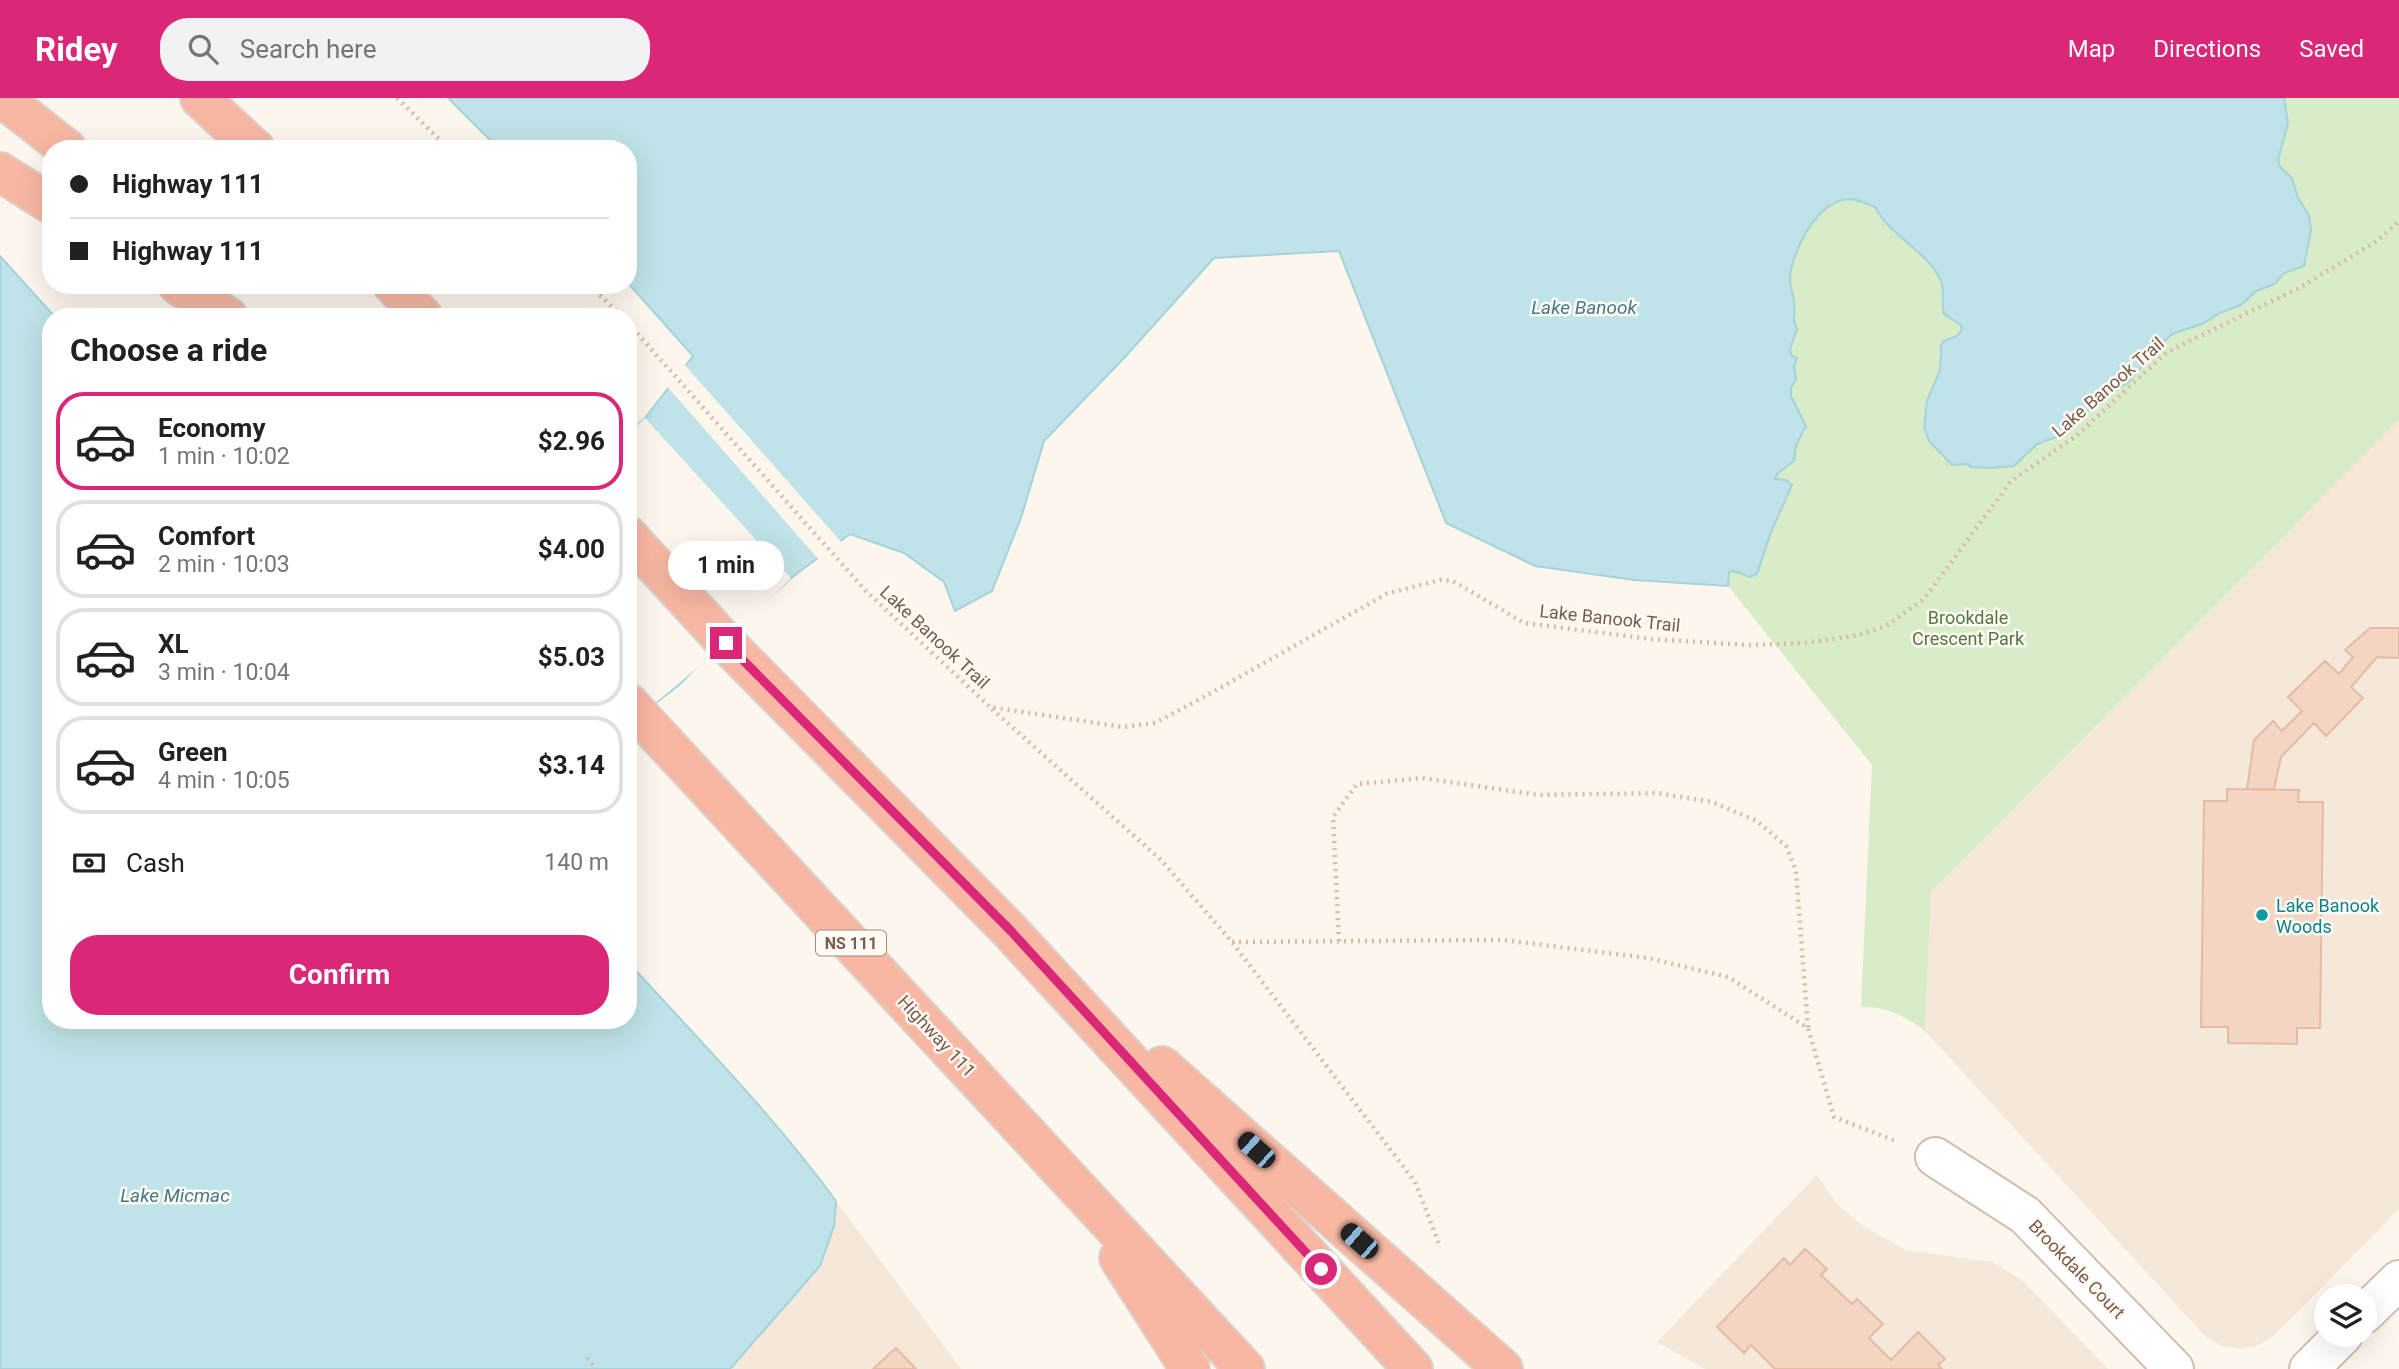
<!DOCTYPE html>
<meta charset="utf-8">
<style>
:root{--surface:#fff;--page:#f2f2f2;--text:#202124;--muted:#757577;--line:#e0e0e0;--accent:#db2777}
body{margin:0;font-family:Roboto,sans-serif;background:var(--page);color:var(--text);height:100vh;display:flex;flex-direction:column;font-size:26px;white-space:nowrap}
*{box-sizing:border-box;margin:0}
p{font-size:23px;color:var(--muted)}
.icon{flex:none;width:38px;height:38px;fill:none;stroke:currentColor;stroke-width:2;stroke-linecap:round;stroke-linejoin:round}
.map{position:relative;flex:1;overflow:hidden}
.sheet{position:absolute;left:42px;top:210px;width:595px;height:721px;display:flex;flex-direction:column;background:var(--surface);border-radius:28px;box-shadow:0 7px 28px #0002}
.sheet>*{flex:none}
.hud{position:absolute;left:42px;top:42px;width:595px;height:154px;border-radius:28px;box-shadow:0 7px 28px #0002;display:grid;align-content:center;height:154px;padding:0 28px;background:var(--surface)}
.controls{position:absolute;left:2314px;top:1186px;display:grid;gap:14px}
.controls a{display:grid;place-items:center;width:63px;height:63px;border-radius:50%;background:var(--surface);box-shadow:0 7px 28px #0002;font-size:35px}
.end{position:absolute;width:32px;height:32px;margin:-16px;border:9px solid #db2777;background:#fff;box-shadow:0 0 0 4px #fff}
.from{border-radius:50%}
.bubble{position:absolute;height:49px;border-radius:24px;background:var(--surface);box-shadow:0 7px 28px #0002;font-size:23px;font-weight:700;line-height:49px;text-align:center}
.car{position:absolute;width:21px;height:42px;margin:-21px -10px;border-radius:9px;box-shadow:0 0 5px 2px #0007;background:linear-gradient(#222 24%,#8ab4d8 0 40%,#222 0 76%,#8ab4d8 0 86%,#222 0)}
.hud b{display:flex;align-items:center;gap:24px;height:66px;font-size:26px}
.hud b+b{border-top:2px solid var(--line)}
.hud i{width:18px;height:18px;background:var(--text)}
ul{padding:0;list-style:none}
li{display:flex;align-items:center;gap:21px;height:98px;margin:0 14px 10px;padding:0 14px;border:4px solid var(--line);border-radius:28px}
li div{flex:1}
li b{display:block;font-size:26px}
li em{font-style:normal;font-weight:700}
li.selected{border-color:var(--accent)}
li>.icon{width:63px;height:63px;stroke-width:1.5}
h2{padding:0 28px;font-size:32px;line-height:84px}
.pay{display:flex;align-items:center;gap:18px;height:77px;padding:0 28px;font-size:26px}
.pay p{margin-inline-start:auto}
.cta{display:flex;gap:14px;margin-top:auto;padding:14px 28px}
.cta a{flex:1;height:80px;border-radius:28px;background:var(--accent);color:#fff;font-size:28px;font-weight:700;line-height:80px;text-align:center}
header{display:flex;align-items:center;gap:42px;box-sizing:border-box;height:98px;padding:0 35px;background:var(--accent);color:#fff}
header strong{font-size:33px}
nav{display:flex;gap:38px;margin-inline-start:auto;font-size:24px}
.search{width:490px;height:63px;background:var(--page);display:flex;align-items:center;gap:18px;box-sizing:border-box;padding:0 24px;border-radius:28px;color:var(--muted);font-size:26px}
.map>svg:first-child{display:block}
.residential{fill:#f5e8da}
.green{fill:#d8ecc9}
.water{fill:#bfe3e8;stroke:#a5d3da;stroke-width:2}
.pier{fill:#fdf6ec}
.building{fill:#f3d5c3;stroke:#e6bba3;stroke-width:2}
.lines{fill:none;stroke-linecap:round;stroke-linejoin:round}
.minor-casing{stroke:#d1beb0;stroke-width:42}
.highway-casing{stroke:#dad1cd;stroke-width:42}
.path{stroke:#d9b8a5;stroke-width:4.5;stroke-dasharray:2 5;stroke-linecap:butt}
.minor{stroke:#fff;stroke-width:38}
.highway{stroke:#f7b7a3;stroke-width:38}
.route{stroke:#db2777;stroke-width:9}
.culture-dot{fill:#0f9aa8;stroke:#fffaf3;stroke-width:2.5}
.labels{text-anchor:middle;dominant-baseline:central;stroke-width:5;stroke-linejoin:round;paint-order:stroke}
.shield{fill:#fffaf3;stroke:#a28b7f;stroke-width:2}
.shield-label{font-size:16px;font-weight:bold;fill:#7a5c4d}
.street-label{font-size:18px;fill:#7a5c4d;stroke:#fffaf3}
.park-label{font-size:18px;fill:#537a41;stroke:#fffaf3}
.culture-label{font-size:18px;fill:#0d838f;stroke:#fffaf3;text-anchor:start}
.water-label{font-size:19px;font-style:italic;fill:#437c86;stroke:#fffaf3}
</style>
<header>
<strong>Ridey</strong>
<div class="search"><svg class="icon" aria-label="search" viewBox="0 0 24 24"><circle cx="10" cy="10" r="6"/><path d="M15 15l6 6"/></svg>Search here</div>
<nav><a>Map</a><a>Directions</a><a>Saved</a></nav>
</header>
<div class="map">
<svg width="2399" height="1271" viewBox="0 0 2399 1271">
<rect width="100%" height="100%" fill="#fdf6ec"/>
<path class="residential" d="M2399,322V1111L2275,1237L2259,1247L2241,1251L2222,1248L2205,1238L1925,933L1931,794Z
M1817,1077L1837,1106L1863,1128L1906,1152L1992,1164L2022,1182L2108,1271H1705L1657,1244Z
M836,1103L961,1271H730L820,1168L834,1128Z"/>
<path class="green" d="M2284,0H2399V322L1931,794L1925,933C1906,918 1885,908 1861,909L1872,667L1728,488L1729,474L1734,473L1750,479L1757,476L1771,434L1784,383L1775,381L1776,378L1794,363L1796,348L1805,334L1806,326L1791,298V290L1796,281L1790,252L1797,231C1791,218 1795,218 1794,205C1794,196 1789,188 1790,179C1793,151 1817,102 1849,101C1858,101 1867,106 1875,109C1890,140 1927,152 1941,183C1945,193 1941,205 1944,216L1961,227L1962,230L1957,238L1944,243L1939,255L1940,272L1927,303L1924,329L1929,343L1942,358L1962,367L1968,366L1972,369L1991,370L2014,368L2037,346L2059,338L2098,304L2129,284L2154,253L2172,235L2202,226L2220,215L2241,207L2256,193L2275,186L2284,175L2304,168L2311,132L2309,117L2298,100L2292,80L2280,69L2278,62L2288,18Z"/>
<path class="water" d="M448,0H2284L2288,25L2278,62L2280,69L2292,80L2298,100L2309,117L2311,132L2304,168L2284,175L2275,186L2256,193L2241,207L2220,215L2202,226L2172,236L2154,253L2129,284L2098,304L2059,338L2037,346L2014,368L1991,370L1971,369L1968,366L1952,367L1929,343L1924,329L1927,303L1940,272L1941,247L1944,243L1957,238L1962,231L1961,227L1944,216C1941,205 1945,193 1941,183C1927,152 1890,139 1875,109C1867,106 1858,101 1849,101C1817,103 1793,151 1790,179C1789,188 1794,196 1794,205C1796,218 1791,218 1797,231L1790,252L1792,258L1797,260L1794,268L1796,281L1791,290V298L1806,328L1796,348L1794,363L1778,375L1775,381L1786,382L1792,387L1771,434L1757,476L1750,479L1734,473L1729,474L1728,488L1634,482L1535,468L1446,425L1339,153L1214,160L1125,259L1044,343L1021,420L992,493L955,513L944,484L904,455L850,436L791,480L724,541L679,587L640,617L628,336L645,320L693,258L628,185V51H499Z
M0,158L55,219H51V922H628V864C699,942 774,1018 836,1103L834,1128L820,1168L730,1271H0Z"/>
<path class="pier" d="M683,265L767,360L843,446L820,463L665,286Z
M645,320L791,480L716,554L628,628V336Z"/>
<path class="building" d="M2370,530H2399V560L2377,559L2351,589L2363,600L2326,638L2314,625L2281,659L2274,691H2247L2254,642L2273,623L2282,633L2302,613L2288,599L2325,563L2339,576L2353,559L2345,552Z
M2227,691L2299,692L2298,704H2323L2320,930H2297V946L2228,945V929H2201L2204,703H2227Z
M1805,1151L1827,1171L1821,1177L1852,1206L1857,1201L1883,1226L1869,1240L1891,1262L1918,1234L1945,1261L1938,1267L1942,1271H1775L1751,1247L1744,1255L1717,1229L1784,1160L1790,1167Z
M896,1250L916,1271H873Z"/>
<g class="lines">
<defs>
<path id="minor" d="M1935,1059L2025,1117L2174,1271
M2364,1216L2399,1182
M2309,1271L2343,1237"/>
<path id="highway" d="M2,0L67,51
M200,0L255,51
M0,74L51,106
M178,187L228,219
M393,187L423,219
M628,438L726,545L1009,832L1413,1271
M628,605L1245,1271
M1162,968L1503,1271
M1119,1160L1190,1271"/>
</defs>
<use href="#minor" class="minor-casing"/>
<use href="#highway" class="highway-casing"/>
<path class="path" d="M397,0L449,51
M590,187L622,219
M628,225L865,492L990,609L1123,629L1155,625L1213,594L1386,496L1440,482L1453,483L1524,525L1651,541L1748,547L1805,545L1859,537L1886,528L1924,501L2011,383L2075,339L2167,254L2299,190L2377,143L2399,123
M992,611L1161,762L1232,844L1415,1084L1440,1148
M1339,843L1333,719L1357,686L1422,680L1538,697L1657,695L1712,704L1757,723L1786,748L1796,773L1808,930
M1232,844L1503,842L1648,860L1728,879L1808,930L1834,1019L1898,1044
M587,1260L596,1271"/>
<use href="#minor" class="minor"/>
<use href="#highway" class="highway"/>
</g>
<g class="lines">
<path class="route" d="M726,545L1010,832L1321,1171"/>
</g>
<circle class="culture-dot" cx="2262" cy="817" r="7"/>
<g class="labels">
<rect class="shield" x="816" y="832.5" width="70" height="25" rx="5"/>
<g class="shield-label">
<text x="851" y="845">NS 111</text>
</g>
<g class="street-label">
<text transform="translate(2108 289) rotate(-41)">Lake Banook Trail</text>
<text transform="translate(1610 520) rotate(6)">Lake Banook Trail</text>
<text transform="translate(935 539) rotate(43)">Lake Banook Trail</text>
<text transform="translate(937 938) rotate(47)">Highway 111</text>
<text transform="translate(2077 1171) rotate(46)">Brookdale Court</text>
</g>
<g class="park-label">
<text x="1968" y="519">Brookdale<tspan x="1968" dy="21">Crescent Park</tspan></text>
</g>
<g class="culture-label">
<text x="2276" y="807">Lake Banook<tspan x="2276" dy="21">Woods</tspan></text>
</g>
<g class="water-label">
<text x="1584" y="209">Lake Banook</text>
<text x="175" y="1097">Lake Micmac</text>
</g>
</g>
</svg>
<div class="controls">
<a><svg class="icon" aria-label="layers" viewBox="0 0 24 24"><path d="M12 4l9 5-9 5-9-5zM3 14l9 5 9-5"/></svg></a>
</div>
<i class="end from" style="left:1321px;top:1171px"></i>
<i class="end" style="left:726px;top:545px"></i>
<div class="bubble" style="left:668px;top:443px;width:116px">1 min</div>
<i class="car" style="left:1256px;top:1052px;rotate:312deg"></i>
<i class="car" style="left:1359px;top:1143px;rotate:311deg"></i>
<div class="hud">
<b><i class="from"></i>Highway 111</b>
<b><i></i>Highway 111</b>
</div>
<section class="sheet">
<h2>Choose a ride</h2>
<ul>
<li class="selected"><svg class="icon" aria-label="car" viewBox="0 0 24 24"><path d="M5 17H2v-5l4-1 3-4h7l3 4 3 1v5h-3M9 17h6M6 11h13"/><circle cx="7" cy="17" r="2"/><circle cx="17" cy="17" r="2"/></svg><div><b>Economy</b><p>1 min · 10:02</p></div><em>$2.96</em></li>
<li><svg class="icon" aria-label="car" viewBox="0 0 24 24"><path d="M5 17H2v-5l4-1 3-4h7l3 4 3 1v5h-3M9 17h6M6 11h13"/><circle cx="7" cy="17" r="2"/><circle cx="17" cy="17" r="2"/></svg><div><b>Comfort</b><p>2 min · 10:03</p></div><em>$4.00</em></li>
<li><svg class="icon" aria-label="car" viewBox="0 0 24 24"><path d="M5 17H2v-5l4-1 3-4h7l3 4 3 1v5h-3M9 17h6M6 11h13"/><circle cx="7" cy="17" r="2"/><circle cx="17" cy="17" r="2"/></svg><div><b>XL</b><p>3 min · 10:04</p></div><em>$5.03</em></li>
<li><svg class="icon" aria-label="car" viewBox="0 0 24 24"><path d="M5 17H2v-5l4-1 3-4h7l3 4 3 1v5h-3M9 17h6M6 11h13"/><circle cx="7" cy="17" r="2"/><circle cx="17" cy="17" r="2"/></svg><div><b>Green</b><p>4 min · 10:05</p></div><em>$3.14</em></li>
</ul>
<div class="pay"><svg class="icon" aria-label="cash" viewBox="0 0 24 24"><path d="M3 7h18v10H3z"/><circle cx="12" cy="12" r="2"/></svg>Cash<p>140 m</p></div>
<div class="cta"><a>Confirm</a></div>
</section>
</div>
